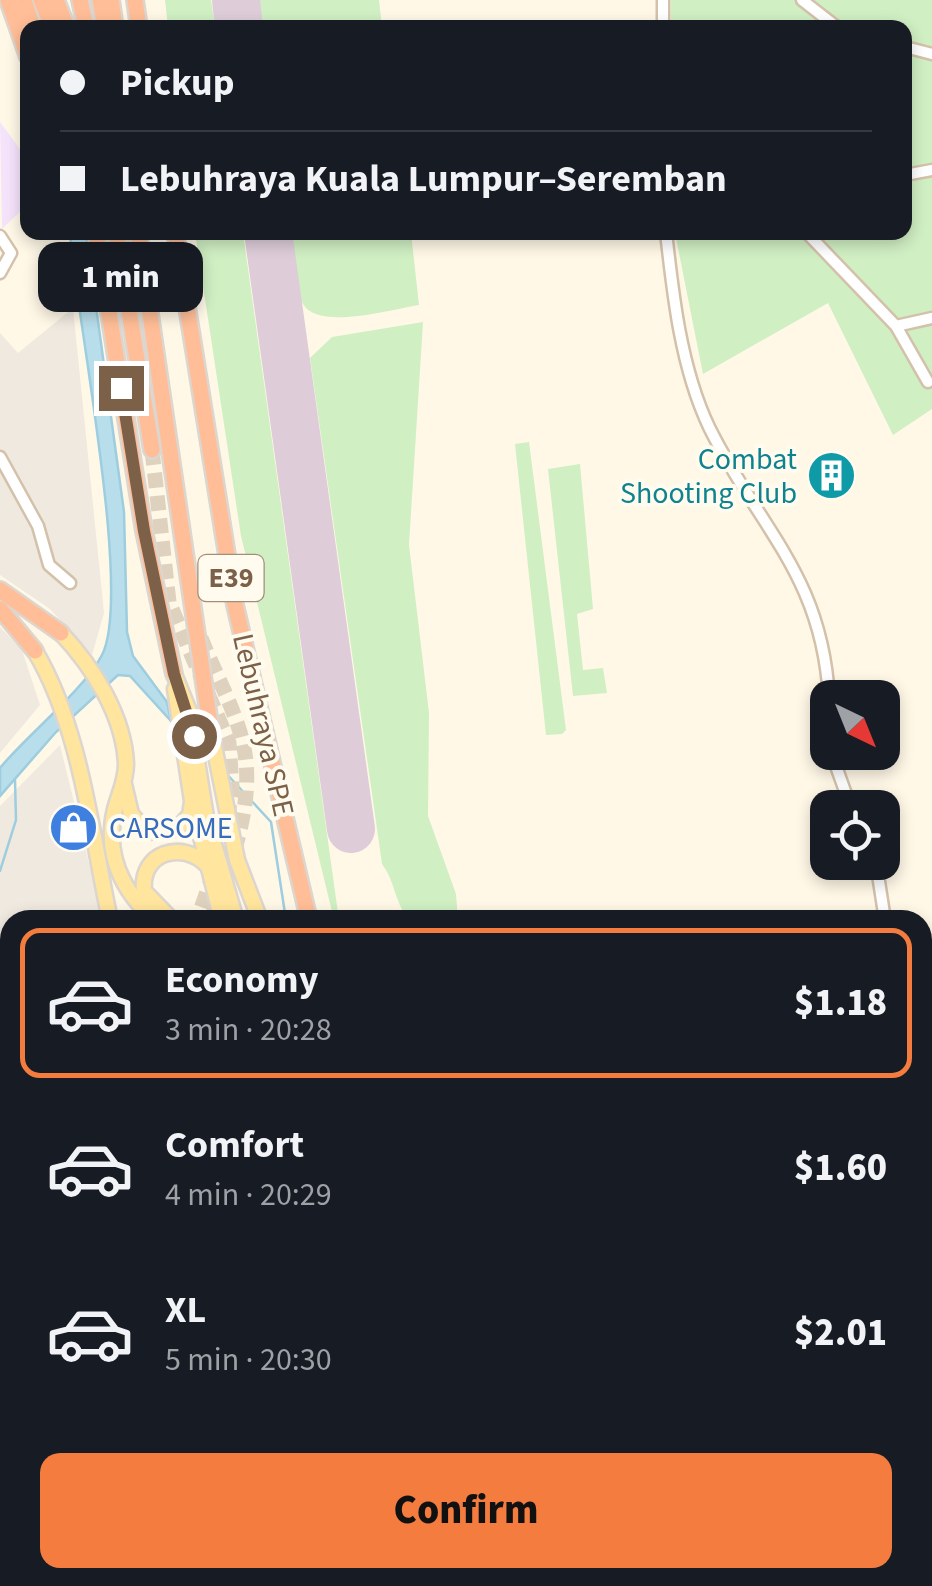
<!DOCTYPE html>
<meta charset="utf-8">
<style>
:root{--surface:#171b24;--page:#20242c;--text:#f1f3f6;--muted:#9ea1a6;--line:#363941;--accent:#f57c3f}
body{margin:0;font-family:"Source Sans 3",sans-serif;background:var(--page);color:var(--text);height:100vh;display:flex;flex-direction:column;font-size:38px;white-space:nowrap}
*{box-sizing:border-box;margin:0}
p{font-size:32px;color:var(--muted)}
.icon{flex:none;width:55px;height:55px;fill:none;stroke:currentColor;stroke-width:2;stroke-linecap:round;stroke-linejoin:round}
.map{position:relative;flex:1;overflow:hidden}
.panel{position:absolute;left:0px;top:910px;width:932px;height:678px;display:flex;flex-direction:column;background:var(--surface);border-radius:30px 30px 0 0;box-shadow:0 5px 15px #0003}
.panel>*{flex:none}
.hud{position:absolute;left:20px;top:20px;width:892px;height:220px;border-radius:20px;box-shadow:0 5px 15px #0003;display:grid;align-content:center;height:220px;padding:0 40px;background:var(--surface)}
.needle{width:65px;rotate:137deg}
.controls{position:absolute;left:810px;top:680px;display:grid;gap:20px}
.controls a{display:grid;place-items:center;width:90px;height:90px;border-radius:20px;background:var(--surface);box-shadow:0 5px 15px #0003;font-size:50px}
.end{position:absolute;width:45px;height:45px;margin:-22px;border:12px solid #7c6047;background:#fff;box-shadow:0 0 0 5px #fff}
.from{border-radius:50%}
.bubble{position:absolute;height:70px;border-radius:20px;background:var(--surface);box-shadow:0 5px 15px #0003;font-size:32px;font-weight:800;line-height:70px;text-align:center}
.hud b{display:flex;align-items:center;gap:35px;height:95px;font-size:38px}
.hud b+b{border-top:2px solid var(--line)}
.hud i{width:25px;height:25px;background:var(--text)}
ul{padding:18px 0 0;list-style:none}
li{display:flex;align-items:center;gap:30px;height:150px;margin:0 20px 15px;padding:0 20px;border:5px solid transparent;border-radius:20px}
li div{flex:1}
li b{display:block;font-size:38px}
li em{font-style:normal;font-weight:800}
li.selected{border-color:var(--accent)}
li>.icon{width:90px;height:90px;stroke-width:1.5}
.cta{display:flex;gap:20px;margin-top:auto;padding:20px 40px}
.cta a{flex:1;height:115px;border-radius:20px;background:var(--accent);color:#111;font-size:40px;font-weight:800;line-height:115px;text-align:center}
.map>svg:first-child{display:block}
.industrial{fill:#efe9e0}
.education{fill:#f5e3fb}
.green{fill:#d0efc3}
.water{fill:#b8deeb;stroke:#9dcdde;stroke-width:2.5}
.lines{fill:none;stroke-linecap:round;stroke-linejoin:round}
.stream{stroke:#9dcdde;stroke-width:2.5}
.runway{stroke:#decdd9;stroke-width:48}
.highway-tunnel{stroke:#ded2bf;stroke-width:15;stroke-dasharray:15 8;stroke-linecap:butt}
.minor-casing{stroke:#d3c1aa;stroke-width:15}
.major-casing{stroke:#ddd6cf;stroke-width:19}
.highway-casing{stroke:#ddd6cf;stroke-width:20}
.minor{stroke:#fff;stroke-width:10}
.major{stroke:#ffe59d;stroke-width:14}
.highway{stroke:#ffbe97;stroke-width:15}
.route{stroke:#7c6047;stroke-width:12}
.labels{text-anchor:middle;dominant-baseline:central;stroke-width:8;stroke-linejoin:round;paint-order:stroke}
.shield{fill:#fffbef;stroke:#a38e79;stroke-width:2.5}
.shield-label{font-size:28px;font-weight:bold;fill:#7c6047}
.culture-label{font-size:30px;fill:#0d838f;stroke:#fffbef;text-anchor:end}
.street-label{font-size:30px;fill:#7c6047;stroke:#fffbef}
.shop-label{font-size:30px;fill:#366cbe;stroke:#fffbef;text-anchor:start}
</style>
<div class="map">
<svg width="932" height="1586" viewBox="0 0 932 1586">
<rect width="100%" height="100%" fill="#fff8e7"/>
<path class="industrial" d="M73,308L104,613L92,655L50,609L0,575V333L18,353Z
M0,627L22,650L40,705L0,753Z
M60,745L103,920H10V1578H547L552,1586H0V806Z"/>
<path class="education" d="M0,122L28,160L27,205L2,229Z"/>
<path class="green" d="M165,0H211L215,27H168Z
M258,0H379L382,27H262Z
M671,0H932V409L893,435L828,303L703,374L675,233L905,232V28L671,27Z
M195,233H243L339,920H334L241,536Z
M292,233H411L419,305C393,309 318,331 303,304C294,287 295,253 292,233Z
M423,322L409,545L429,713L428,816L456,894L458,920L407,917C394,900 395,881 382,864L310,358L332,337Z
M529,442L566,730L562,734L546,735L515,444Z
M580,464L593,609L577,614L583,670L603,668L607,693L573,696L548,469Z"/>
<path class="water" d="M70,233H86L124,512L127,632L133,656L167,702L171,721L130,676L118,675L56,732L0,796V768C27,735 84,690 102,655C133,594 76,316 70,233Z"/>
<g class="lines">
<path class="stream" d="M224,771L271,822L286,920
M0,871L16,820L15,780
M922,1492L932,1519"/>
<path class="runway" d="M236,0L239,28
M268,232L351,829"/>
<path class="highway-tunnel" d="M102,232L113,259
M125,232L155,396
M152,450L169,602L229,743L232,786L225,841L197,920
M201,638C214,671 233,705 242,739C258,801 230,863 211,920
M214,1578L215,1586
M228,1578L229,1586"/>
<defs>
<path id="minor" d="M663,0V28
M802,0L838,28
M905,47L932,54
M905,175L932,170
M666,232C673,296 681,368 709,427C759,529 822,574 829,698
M806,232L896,326L932,318
M0,236L11,253L0,273
M896,326L928,382
M0,457L38,526L49,565L70,583
M828,709V743
M831,752L851,808
M876,862L885,920
M922,1105L932,1118
M0,1140L9,1181
M0,1308L10,1307
M0,1446L10,1445
M220,1578L221,1586
M705,1578L710,1586
M855,1578L857,1586
M918,1578L921,1586
M489,1586L503,1578"/>
<path id="major" d="M61,633C93,667 124,716 126,764C126,781 119,794 115,809C104,854 122,891 155,920
M35,651C81,729 91,832 110,920
M174,674L189,711L206,817L236,920
M175,689L192,801L222,920
M211,731L237,860L260,920
M124,784L131,814L147,832L177,829L190,815L192,802
M172,920L144,891C140,852 182,840 207,865
M922,1298L932,1296
M922,1323L932,1320
M922,1339L932,1335
M560,1578L565,1586
M591,1578L595,1586
M615,1578L616,1586"/>
<path id="highway" d="M8,0L28,57
M24,0L33,28
M41,0L53,28
M56,0L67,28
M80,0L86,28
M100,0L105,28
M111,0L115,28
M135,0L139,28
M96,232L144,531L174,674
M116,232L152,450
M138,232L211,731
M175,232L235,605L309,920
M0,590L61,633
M0,609L35,651
M922,1311L932,1309
M174,1578L176,1586
M468,1586L482,1578"/>
</defs>
<use href="#minor" class="minor-casing"/>
<use href="#major" class="major-casing"/>
<use href="#highway" class="highway-casing"/>
<use href="#minor" class="minor"/>
<use href="#major" class="major"/>
<use href="#highway" class="highway"/>
</g>
<g class="lines">
<path class="route" d="M121,388L144,531L174,674L194,736"/>
</g>
<defs>
<symbol id="building-disc" viewBox="-11 -11 22 22"><circle r="9.5" fill="#0f9aa8" stroke="#fffbef"/><path d="M-4-6H4V6H1V3H-1V6H-4ZM-2.5-4.3h1.7v1.8h-1.7ZM.8-4.3h1.7v1.8H.8ZM-2.5-1h1.7V.8h-1.7ZM.8-1h1.7V.8H.8Z" fill="#fff"/></symbol>
<symbol id="shop-disc" viewBox="-11 -11 22 22"><circle r="9.5" fill="#3f7fe0" stroke="#fffbef"/><path d="M-5-2.5h2.3a2.7 3.5 0 0 1 5.4 0H5L5.5 6h-11ZM-1.5-2.5h3a1.5 2.3 0 0 0-3 0Z" fill="#fff"/></symbol>
</defs>
<g fill-rule="evenodd">
<use href="#building-disc" x="804" y="448" width="55" height="55"/>
<use href="#shop-disc" x="46" y="800" width="55" height="55"/>
</g>
<g class="labels">
<rect class="shield" x="198.5" y="555" width="65" height="46" rx="8"/>
<g class="shield-label">
<text x="231" y="578">E39</text>
</g>
<g class="culture-label">
<text x="797" y="459">Combat<tspan x="797" dy="34">Shooting Club</tspan></text>
</g>
<g class="street-label">
<text transform="translate(263 725) rotate(77)">Lebuhraya SPE</text>
</g>
<g class="shop-label">
<text x="109" y="828">CARSOME</text>
</g>
</g>
</svg>
<div class="controls">
<a><svg class="needle" viewBox="-14 -14 28 28"><path d="M0-13l5 13h-10z" fill="#e53935"/><path d="M0 13l5-13h-10z" fill="#9ea1a6"/></svg></a>
<a><svg class="icon" aria-label="locate" viewBox="0 0 24 24"><circle cx="12" cy="12" r="6"/><path d="M12 2v4M12 18v4M2 12h4M18 12h4"/></svg></a>
</div>
<i class="end from" style="left:194px;top:736px"></i>
<i class="end" style="left:121px;top:388px"></i>
<div class="bubble" style="left:38px;top:242px;width:165px">1 min</div>
<div class="hud">
<b><i class="from"></i>Pickup</b>
<b><i></i>Lebuhraya Kuala Lumpur–Seremban</b>
</div>
<section class="panel">
<ul>
<li class="selected"><svg class="icon" aria-label="car" viewBox="0 0 24 24"><path d="M5 17H2v-5l4-1 3-4h7l3 4 3 1v5h-3M9 17h6M6 11h13"/><circle cx="7" cy="17" r="2"/><circle cx="17" cy="17" r="2"/></svg><div><b>Economy</b><p>3 min · 20:28</p></div><em>$1.18</em></li>
<li><svg class="icon" aria-label="car" viewBox="0 0 24 24"><path d="M5 17H2v-5l4-1 3-4h7l3 4 3 1v5h-3M9 17h6M6 11h13"/><circle cx="7" cy="17" r="2"/><circle cx="17" cy="17" r="2"/></svg><div><b>Comfort</b><p>4 min · 20:29</p></div><em>$1.60</em></li>
<li><svg class="icon" aria-label="car" viewBox="0 0 24 24"><path d="M5 17H2v-5l4-1 3-4h7l3 4 3 1v5h-3M9 17h6M6 11h13"/><circle cx="7" cy="17" r="2"/><circle cx="17" cy="17" r="2"/></svg><div><b>XL</b><p>5 min · 20:30</p></div><em>$2.01</em></li>
</ul>
<div class="cta"><a>Confirm</a></div>
</section>
</div>
